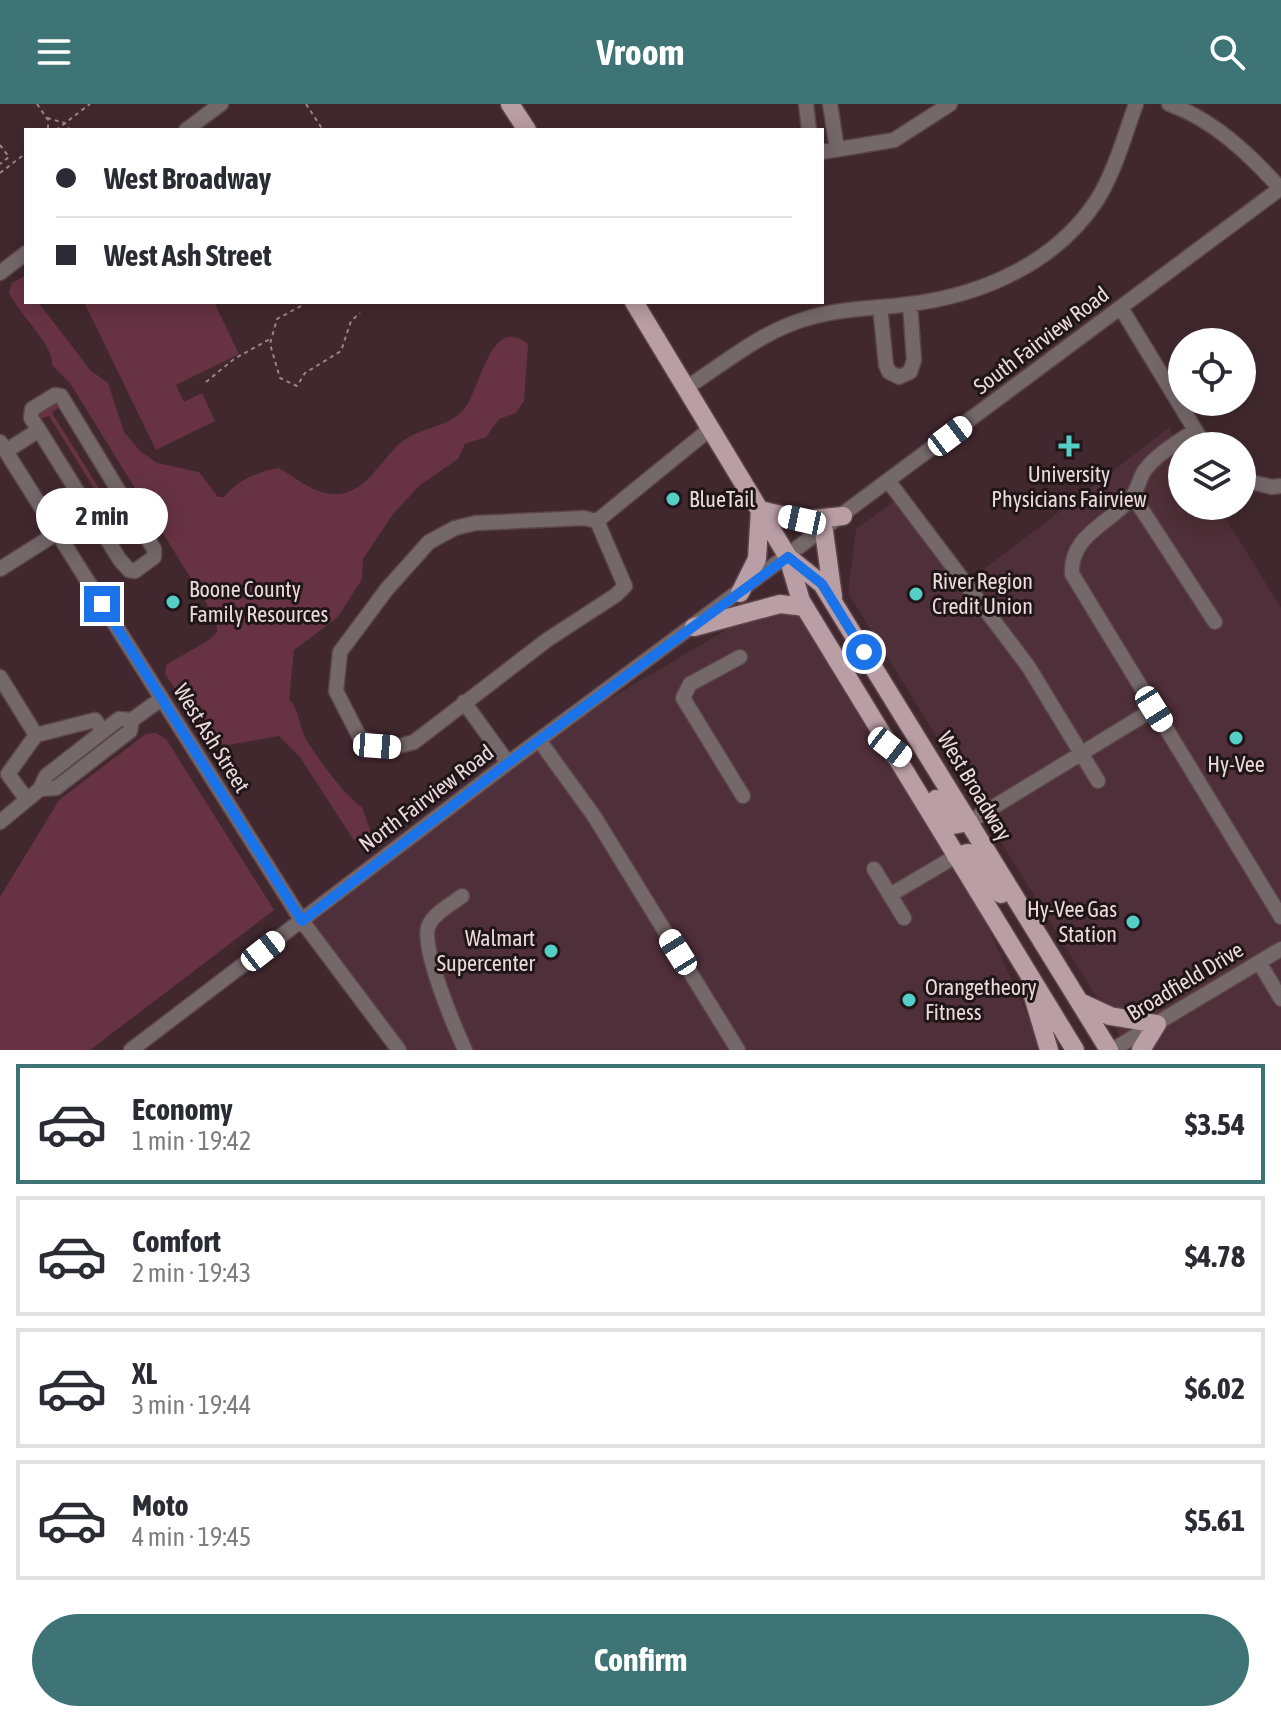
<!DOCTYPE html>
<meta charset="utf-8">
<style>
:root{--surface:#fff;--page:#f7f7f7;--text:#2b2b33;--muted:#7c7c81;--line:#e1e1e2;--accent:#3e7475}
body{margin:0;font-family:"Asap Condensed",sans-serif;background:var(--page);color:var(--text);height:100vh;display:flex;flex-direction:column;font-size:30px;white-space:nowrap}
*{box-sizing:border-box;margin:0}
p{font-size:26px;color:var(--muted)}
.icon{flex:none;width:44px;height:44px;fill:none;stroke:currentColor;stroke-width:2;stroke-linecap:round;stroke-linejoin:round}
.map{position:relative;height:946px;overflow:hidden}
.sheet{display:flex;flex-direction:column;background:var(--surface);flex:1}
.sheet>*{flex:none}
.banner{position:absolute;left:24px;top:24px;width:800px;height:176px;border-radius:0px;box-shadow:0 4px 20px #0003;display:grid;align-content:center;height:176px;padding:0 32px;background:var(--surface)}
.tools{position:absolute;left:1168px;top:224px;display:grid;gap:16px}
.tools a{display:grid;place-items:center;width:88px;height:88px;border-radius:50%;background:var(--surface);box-shadow:0 4px 20px #0003;font-size:40px}
.end{position:absolute;width:36px;height:36px;margin:-18px;border:10px solid #1a73e8;background:#fff;box-shadow:0 0 0 4px #fff}
.from{border-radius:50%}
.bubble{position:absolute;height:56px;border-radius:28px;background:var(--surface);box-shadow:0 4px 20px #0003;font-size:26px;font-weight:700;line-height:56px;text-align:center}
.car{position:absolute;width:24px;height:48px;margin:-24px -12px;border-radius:10px;box-shadow:0 0 6px 2px #0007;background:linear-gradient(#fff 24%,#345 0 40%,#fff 0 76%,#345 0 86%,#fff 0)}
.banner b{display:flex;align-items:center;gap:28px;height:76px;font-size:30px}
.banner b+b{border-top:2px solid var(--line)}
.banner i{width:20px;height:20px;background:var(--text)}
ul{padding:14px 0 0;list-style:none}
li{display:flex;align-items:center;gap:24px;height:120px;margin:0 16px 12px;padding:0 16px;border:4px solid var(--line);border-radius:0px}
li div{flex:1}
li b{display:block;font-size:30px}
li em{font-style:normal;font-weight:700}
li.active{border-color:var(--accent)}
li>.icon{width:72px;height:72px;stroke-width:1.5}
.primary-button{display:flex;gap:16px;margin-top:auto;padding:16px 32px}
.primary-button a{flex:1;height:92px;border-radius:48px;background:var(--accent);color:#fff;font-size:32px;font-weight:700;line-height:92px;text-align:center}
header{display:flex;justify-content:space-between;align-items:center;height:104px;padding:0 32px;background:var(--accent);color:#fff;font-size:36px;font-weight:700}
.map>svg:first-child{display:block}
.built{fill:#4f2f39}
.green{fill:#673344}
.lines{fill:none;stroke-linecap:round;stroke-linejoin:round}
.minor-casing{stroke:#5c444b;stroke-width:17}
.major-casing{stroke:#5c444b;stroke-width:21}
.path{stroke:#998489;stroke-width:2;stroke-dasharray:4 4;stroke-linecap:butt}
.minor{stroke:#75686b;stroke-width:14}
.major{stroke:#ba9ea5;stroke-width:18}
.route{stroke:#1a73e8;stroke-width:10}
.poi-dot{fill:#55cec5;stroke:#201518;stroke-width:3}
.labels{text-anchor:middle;dominant-baseline:central;stroke-width:6;stroke-linejoin:round;paint-order:stroke}
.street-label{font-size:22px;fill:#ead9dd;stroke:#201518}
.poi-label{font-size:22px;fill:#ead9dd;stroke:#201518;text-anchor:start}
</style>
<header><svg class="icon" aria-label="menu" viewBox="0 0 24 24"><path d="M4 6h16M4 12h16M4 18h16"/></svg>Vroom<svg class="icon" aria-label="search" viewBox="0 0 24 24"><circle cx="10" cy="10" r="6"/><path d="M15 15l6 6"/></svg></header>
<div class="map">
<svg width="1281" height="946" viewBox="0 0 1281 946">
<rect width="100%" height="100%" fill="#41282f"/>
<path class="built" d="M1169,324L1182,345V402H1218L1281,504V946H1129L848,489L856,425L907,388L971,475Z
M768,508L795,510L800,514L890,643L956,752L1043,946H399L302,817L539,636L728,525Z"/>
<path class="green" d="M26,171V198H38L91,267L108,279L124,328L140,347L157,359L199,368L218,393H224C239,375 255,369 278,364C296,373 310,388 332,390C369,393 382,348 409,333C430,321 452,323 467,301C481,280 492,210 528,240L524,297L516,309L499,315L486,333L465,340L458,355L420,381L393,410L363,455L362,475L338,513L294,546L289,595C300,608 298,620 306,635C315,651 348,696 362,703L372,732L368,743L361,744L353,735L300,653L279,632L223,642L213,639L165,570L166,561L209,536L217,528L216,515L70,279L52,261C54,240 17,209 9,188L12,179Z
M84,198H214L239,250L176,281L184,298L202,289L215,317L156,346Z
M54,299L59,303L52,309L124,424L120,426L49,312L40,315L39,309Z
M156,629L166,635L274,806L90,946H0V793L59,696L146,630Z"/>
<g class="lines">
<defs>
<path id="minor" d="M806,0L809,26
M830,0L837,45
M1169,0C1214,16 1249,50 1280,84
M186,26L221,0
M822,48L894,36L950,0
M0,169L26,149
M880,203L886,261L889,268L899,273L910,268L914,256L910,200
M1121,204L1205,342
M686,284C722,261 760,229 802,216C837,204 874,205 910,200C982,191 1056,159 1097,96C1115,67 1124,33 1136,0
M1195,326C1179,338 1158,349 1145,366C1139,374 1138,386 1131,394C1108,421 1070,431 1072,470L1281,813
M0,338L302,817L399,946
M6,347L39,326L120,456L129,466L135,467L154,453V445L61,292L55,291L32,305L31,314L39,326
M1242,376L1272,383L1281,382
M889,378L1028,562L1098,677
M1133,392L1215,518
M584,414L597,417L625,482L616,491L547,536L414,638L395,643L377,642L359,632L336,587L340,548L387,485L429,438L455,424L476,419Z
M597,417L710,325
M0,465L90,408
M740,553L690,580L683,594L743,692
M0,573L36,631
M464,598L508,659
M539,636L594,712L738,946
M40,685L56,684L130,627L132,616L161,595
M27,696L8,670L36,631L95,616L103,627
M0,718L40,685L46,672L119,615L132,616
M969,718L1154,605
M874,765L904,814
M890,791L956,752
M462,792C452,800 434,809 429,821C419,840 455,924 465,946
M1259,858L1281,895
M131,946L508,659L1281,84
M1112,946L1281,845"/>
<path id="major" d="M510,0L527,26
M634,198L788,453L801,497L1075,946
M824,427L833,493
M788,453L822,480L1109,946
M740,489L757,455L760,406L802,416L843,412
M694,523L780,500L805,503
M936,695L953,721L969,718
M956,752L968,749L1001,790
M1030,882L1049,946
M1082,899L1110,912L1157,920L1141,946"/>
</defs>
<use href="#minor" class="minor-casing"/>
<use href="#major" class="major-casing"/>
<path class="path" d="M37,0L48,16V26
M306,0L323,26
M47,14L65,19L70,26
M56,26L90,0
M0,41L9,53L0,60
M0,69L26,49
M301,202L277,215L270,240L280,274L297,282L305,269L341,247L351,217L360,209
M206,278L234,255L270,235"/>
<use href="#minor" class="minor"/>
<use href="#major" class="major"/>
</g>
<g class="lines">
<path class="route" d="M102,500L302,817L508,659L788,453L822,480L864,548"/>
</g>
<g class="poi-dot">
<path d="M1065 330h8v8h8v8h-8v8h-8v-8h-8v-8h8z"/>
<circle cx="673" cy="395" r="8"/>
<circle cx="916" cy="490" r="8"/>
<circle cx="173" cy="498" r="8"/>
<circle cx="1236" cy="634" r="8"/>
<circle cx="1133" cy="818" r="8"/>
<circle cx="551" cy="847" r="8"/>
<circle cx="909" cy="896" r="8"/>
</g>
<g class="labels">
<g class="street-label">
<text transform="translate(1041 236) rotate(-37)">South Fairview Road</text>
<text transform="translate(212 634) rotate(58)">West Ash Street</text>
<text transform="translate(975 682) rotate(59)">West Broadway</text>
<text transform="translate(426 694) rotate(-37)">North Fairview Road</text>
<text transform="translate(1185 877) rotate(-31)">Broadfield Drive</text>
</g>
<g class="poi-label">
<text x="1069" y="370" text-anchor="middle">University<tspan x="1069" dy="25">Physicians Fairview</tspan></text>
<text x="689" y="395">BlueTail</text>
<text x="932" y="477">River Region<tspan x="932" dy="25">Credit Union</tspan></text>
<text x="189" y="485">Boone County<tspan x="189" dy="25">Family Resources</tspan></text>
<text x="1236" y="660" text-anchor="middle">Hy-Vee</text>
<text x="1117" y="805" text-anchor="end">Hy-Vee Gas<tspan x="1117" dy="25">Station</tspan></text>
<text x="535" y="834" text-anchor="end">Walmart<tspan x="535" dy="25">Supercenter</tspan></text>
<text x="925" y="883">Orangetheory<tspan x="925" dy="25">Fitness</tspan></text>
</g>
</g>
</svg>
<div class="tools">
<a><svg class="icon" aria-label="locate" viewBox="0 0 24 24"><circle cx="12" cy="12" r="6"/><path d="M12 2v4M12 18v4M2 12h4M18 12h4"/></svg></a>
<a><svg class="icon" aria-label="layers" viewBox="0 0 24 24"><path d="M12 4l9 5-9 5-9-5zM3 14l9 5 9-5"/></svg></a>
</div>
<i class="end from" style="left:864px;top:548px"></i>
<i class="end" style="left:102px;top:500px"></i>
<div class="bubble" style="left:36px;top:384px;width:132px">2 min</div>
<i class="car" style="left:950px;top:332px;rotate:53deg"></i>
<i class="car" style="left:802px;top:416px;rotate:282deg"></i>
<i class="car" style="left:1154px;top:605px;rotate:148deg"></i>
<i class="car" style="left:377px;top:642px;rotate:94deg"></i>
<i class="car" style="left:890px;top:643px;rotate:128deg"></i>
<i class="car" style="left:263px;top:847px;rotate:52deg"></i>
<i class="car" style="left:678px;top:848px;rotate:328deg"></i>
<div class="banner">
<b><i class="from"></i>West Broadway</b>
<b><i></i>West Ash Street</b>
</div>
</div>
<section class="sheet">
<ul>
<li class="active"><svg class="icon" aria-label="car" viewBox="0 0 24 24"><path d="M5 17H2v-5l4-1 3-4h7l3 4 3 1v5h-3M9 17h6M6 11h13"/><circle cx="7" cy="17" r="2"/><circle cx="17" cy="17" r="2"/></svg><div><b>Economy</b><p>1 min · 19:42</p></div><em>$3.54</em></li>
<li><svg class="icon" aria-label="car" viewBox="0 0 24 24"><path d="M5 17H2v-5l4-1 3-4h7l3 4 3 1v5h-3M9 17h6M6 11h13"/><circle cx="7" cy="17" r="2"/><circle cx="17" cy="17" r="2"/></svg><div><b>Comfort</b><p>2 min · 19:43</p></div><em>$4.78</em></li>
<li><svg class="icon" aria-label="car" viewBox="0 0 24 24"><path d="M5 17H2v-5l4-1 3-4h7l3 4 3 1v5h-3M9 17h6M6 11h13"/><circle cx="7" cy="17" r="2"/><circle cx="17" cy="17" r="2"/></svg><div><b>XL</b><p>3 min · 19:44</p></div><em>$6.02</em></li>
<li><svg class="icon" aria-label="car" viewBox="0 0 24 24"><path d="M5 17H2v-5l4-1 3-4h7l3 4 3 1v5h-3M9 17h6M6 11h13"/><circle cx="7" cy="17" r="2"/><circle cx="17" cy="17" r="2"/></svg><div><b>Moto</b><p>4 min · 19:45</p></div><em>$5.61</em></li>
</ul>
<div class="primary-button"><a>Confirm</a></div>
</section>
